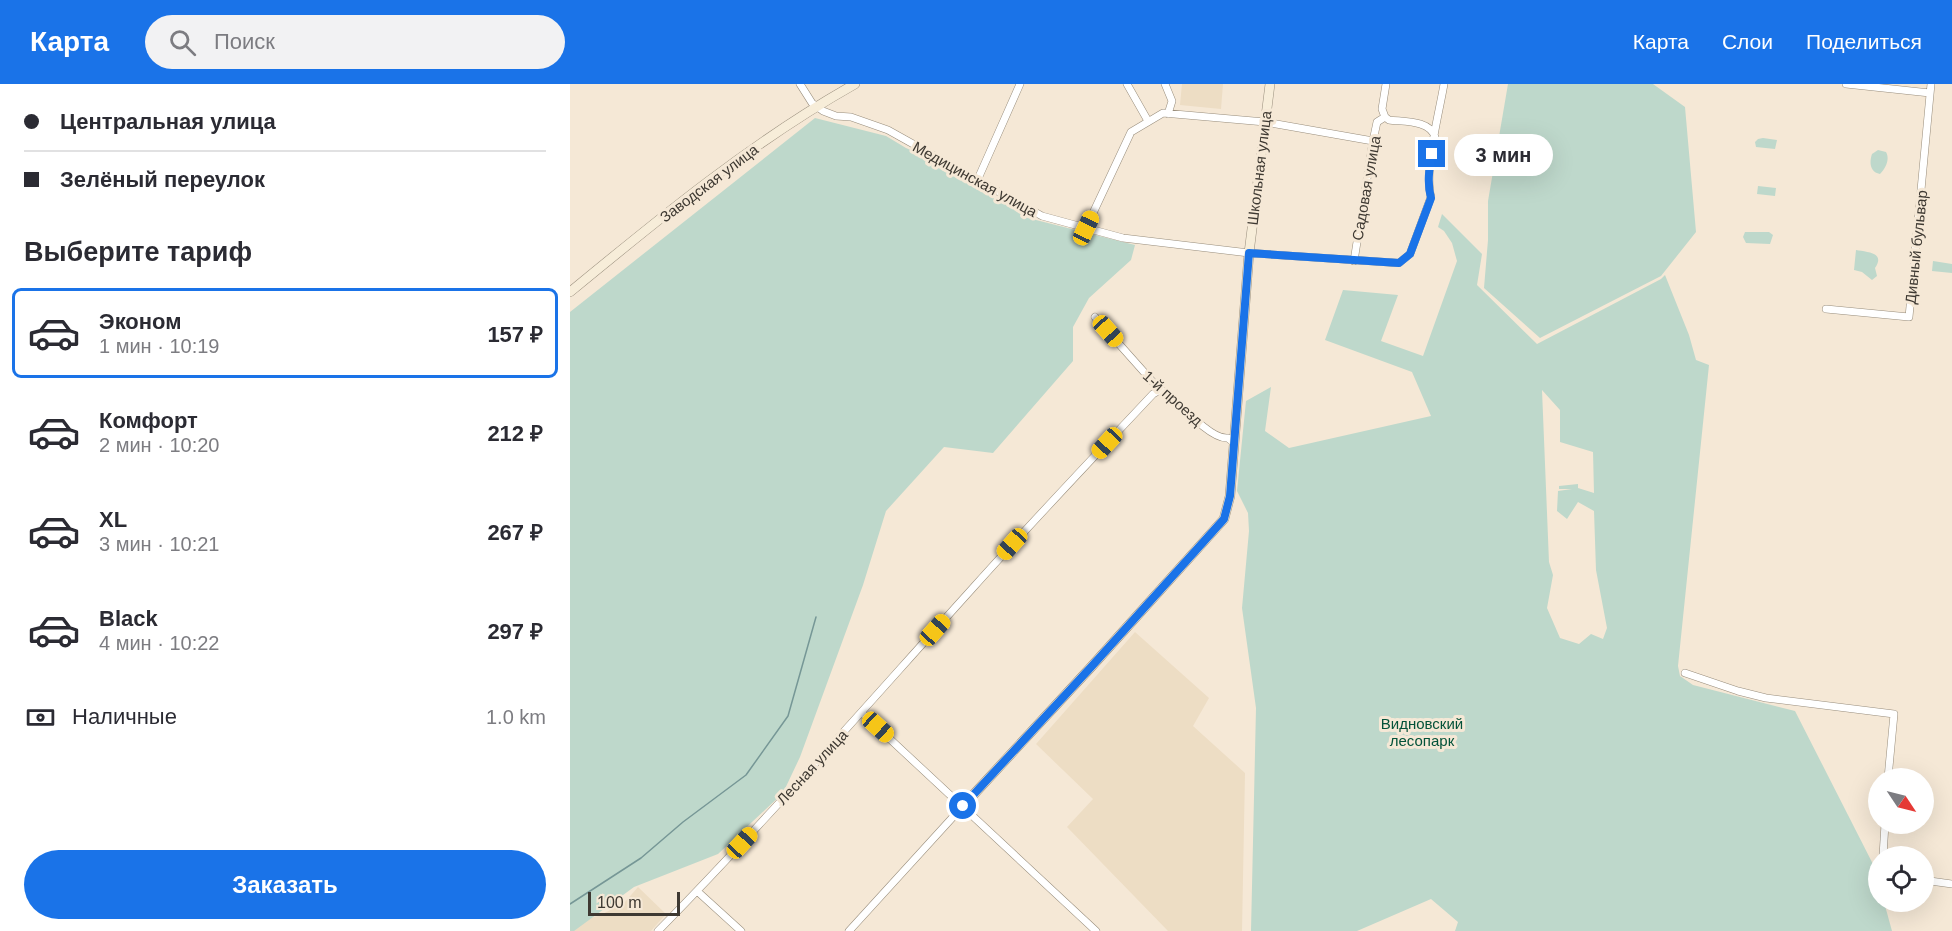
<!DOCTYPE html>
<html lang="ru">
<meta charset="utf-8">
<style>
:root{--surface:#fff;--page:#f2f2f3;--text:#2b2b33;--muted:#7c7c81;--line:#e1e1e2;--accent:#1a73e8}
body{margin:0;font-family:Helvetica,sans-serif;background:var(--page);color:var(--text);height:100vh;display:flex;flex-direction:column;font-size:22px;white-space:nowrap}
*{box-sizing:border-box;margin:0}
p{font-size:20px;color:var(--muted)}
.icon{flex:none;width:33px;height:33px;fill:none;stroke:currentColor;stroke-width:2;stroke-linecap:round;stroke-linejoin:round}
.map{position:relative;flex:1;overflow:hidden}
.details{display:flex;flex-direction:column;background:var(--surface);width:570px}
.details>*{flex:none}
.top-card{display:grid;align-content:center;height:132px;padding:0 24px;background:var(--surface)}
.needle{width:39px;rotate:125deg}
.fabs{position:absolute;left:1298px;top:684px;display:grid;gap:12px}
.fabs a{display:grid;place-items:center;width:66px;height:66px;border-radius:50%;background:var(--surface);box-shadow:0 6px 24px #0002;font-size:30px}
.scale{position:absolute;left:18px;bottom:15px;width:92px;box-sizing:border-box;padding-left:6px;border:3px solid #3e3932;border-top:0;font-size:16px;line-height:21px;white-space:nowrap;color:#3e3932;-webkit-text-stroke:4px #f5e8d6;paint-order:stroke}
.end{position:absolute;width:27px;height:27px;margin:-14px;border:8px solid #1a73e8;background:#fff;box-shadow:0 0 0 3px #fff}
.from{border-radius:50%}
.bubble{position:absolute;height:42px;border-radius:21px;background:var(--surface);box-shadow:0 6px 24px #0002;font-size:20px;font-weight:700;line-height:42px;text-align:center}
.car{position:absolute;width:18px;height:36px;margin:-18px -9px;border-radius:8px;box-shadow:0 0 4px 2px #0007;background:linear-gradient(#f5c518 24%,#345 0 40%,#f5c518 0 76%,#345 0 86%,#f5c518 0)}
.top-card b{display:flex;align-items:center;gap:21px;height:57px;font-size:22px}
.top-card b+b{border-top:2px solid var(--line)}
.top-card i{width:15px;height:15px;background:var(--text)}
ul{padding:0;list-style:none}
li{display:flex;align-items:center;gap:18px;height:90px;margin:0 12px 9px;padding:0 12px;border:3px solid transparent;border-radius:9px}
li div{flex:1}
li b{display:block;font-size:22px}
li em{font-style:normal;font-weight:700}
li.active{border-color:var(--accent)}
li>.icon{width:54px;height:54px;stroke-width:1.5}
h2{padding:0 24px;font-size:27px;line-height:72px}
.pay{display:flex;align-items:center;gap:15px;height:66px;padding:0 24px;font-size:22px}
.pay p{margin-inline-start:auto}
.cta{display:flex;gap:12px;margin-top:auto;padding:12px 24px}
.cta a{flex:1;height:69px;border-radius:36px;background:var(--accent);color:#fff;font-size:24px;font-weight:700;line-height:69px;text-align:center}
header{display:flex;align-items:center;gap:36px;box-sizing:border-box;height:84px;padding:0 30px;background:var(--accent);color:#fff}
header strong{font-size:28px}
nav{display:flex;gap:33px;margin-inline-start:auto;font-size:21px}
.search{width:420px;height:54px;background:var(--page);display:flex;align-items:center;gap:15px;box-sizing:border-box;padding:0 21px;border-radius:33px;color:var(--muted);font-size:22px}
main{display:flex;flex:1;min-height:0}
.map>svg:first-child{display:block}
.built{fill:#edddc4}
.green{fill:#bed8cb;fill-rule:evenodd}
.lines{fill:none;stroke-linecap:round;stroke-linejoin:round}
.stream{stroke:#769796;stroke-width:1.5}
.street-casing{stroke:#988d7c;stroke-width:8}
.secondary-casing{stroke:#988d7c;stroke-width:10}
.street{stroke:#fff;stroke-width:7}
.secondary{stroke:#f7edd9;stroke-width:9}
.route{stroke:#1a73e8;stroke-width:8}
.labels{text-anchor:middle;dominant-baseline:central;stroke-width:6;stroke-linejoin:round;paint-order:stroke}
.street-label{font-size:15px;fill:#3e3932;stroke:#f5e8d6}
.park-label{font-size:15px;fill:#035239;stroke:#f5e8d6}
</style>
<header>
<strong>Карта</strong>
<div class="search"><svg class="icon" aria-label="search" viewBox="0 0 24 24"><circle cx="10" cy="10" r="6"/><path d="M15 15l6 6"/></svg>Поиск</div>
<nav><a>Карта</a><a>Слои</a><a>Поделиться</a></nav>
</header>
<main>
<section class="details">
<div class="top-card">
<b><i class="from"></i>Центральная улица</b>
<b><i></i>Зелёный переулок</b>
</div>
<h2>Выберите тариф</h2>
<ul>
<li class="active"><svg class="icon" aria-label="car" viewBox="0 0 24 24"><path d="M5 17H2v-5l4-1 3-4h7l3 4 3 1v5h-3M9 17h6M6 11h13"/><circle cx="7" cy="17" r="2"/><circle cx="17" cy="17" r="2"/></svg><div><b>Эконом</b><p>1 мин · 10:19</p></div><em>157 ₽</em></li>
<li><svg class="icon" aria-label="car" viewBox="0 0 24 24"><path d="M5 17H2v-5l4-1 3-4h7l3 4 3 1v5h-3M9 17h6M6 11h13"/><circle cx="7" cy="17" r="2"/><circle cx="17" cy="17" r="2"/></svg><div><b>Комфорт</b><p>2 мин · 10:20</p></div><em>212 ₽</em></li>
<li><svg class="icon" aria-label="car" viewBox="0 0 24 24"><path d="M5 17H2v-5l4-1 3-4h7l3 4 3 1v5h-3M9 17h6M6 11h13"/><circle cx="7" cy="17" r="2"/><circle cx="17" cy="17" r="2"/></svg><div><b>XL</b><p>3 мин · 10:21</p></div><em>267 ₽</em></li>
<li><svg class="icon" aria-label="car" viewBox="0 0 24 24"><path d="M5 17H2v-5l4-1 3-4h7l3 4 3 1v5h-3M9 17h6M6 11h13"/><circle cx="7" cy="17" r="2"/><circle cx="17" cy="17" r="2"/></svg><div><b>Black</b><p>4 мин · 10:22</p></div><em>297 ₽</em></li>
</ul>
<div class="pay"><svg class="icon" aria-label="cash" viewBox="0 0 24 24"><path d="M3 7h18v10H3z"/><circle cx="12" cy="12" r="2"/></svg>Наличные<p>1.0 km</p></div>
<div class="cta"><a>Заказать</a></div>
</section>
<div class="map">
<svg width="1382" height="847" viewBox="0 0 1382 847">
<rect width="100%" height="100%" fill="#f5e8d6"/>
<path class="built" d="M612,0H653L651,25L610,21Z
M565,548L639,614L623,642L675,689L672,847H598L497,743L523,715L466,660Z
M68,803L96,830L81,847H2L10,836L29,832L55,818Z"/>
<path class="green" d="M938,0H1083L1115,23L1126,148L1091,192L970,254L914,204L918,156V117Z
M245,34L316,52L336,64L361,75L426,115L466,136L565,161L561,176L519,214L503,243V277L423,369L374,363L316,427L293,501L230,673L213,709L148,770L64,803L4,847H0V228Z
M1193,54L1207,56L1205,65L1186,63L1185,58L1188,55Z
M1308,66L1316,68C1320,75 1316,84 1310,90C1300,88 1299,79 1302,70Z
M1188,102L1206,104L1205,112L1187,110Z
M872,130L912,170L907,201L967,260L1091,195L1095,191L1119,251L1126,276L1139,281L1108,582L1110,592L1123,601L1225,627L1307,788L1308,818H1314L1322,847H885L888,838L861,815L787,847H681L686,624L672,524L679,447L678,429L667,407L676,317L701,303L695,347L719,364L861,332L842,288L755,256L773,206L828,211L811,257L853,272L887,177L882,159L874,147L868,143ZM972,306L990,326V358L1023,368L1024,409L1008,404V400L989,402V405H1002L988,407L987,427L997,435L1008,418L1024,427L1026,486L1037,544L1033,555L1021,550L1009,560L990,554L977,524L983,491L979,478Z
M1175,148H1199L1203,151L1200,160L1176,159L1173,153Z
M1286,166C1296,168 1316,168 1305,184L1307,192L1302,196L1292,188L1284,186Z
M1363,177L1382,180V189L1362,187Z"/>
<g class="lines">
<path class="stream" d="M0,820L71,774L113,738L176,691L218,632L246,533"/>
<defs>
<path id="street" d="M230,0L242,19L253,27L266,32L281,33L318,46L472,132L553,154L679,169L829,179L840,170L861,113C854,85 869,30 874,0
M557,0L578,37
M595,0L602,17L598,30
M1276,0L1360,9
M815,33L819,36C834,38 860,36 865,53
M407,97L450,0
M516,144L561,48L593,29L695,38L803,57
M784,177L803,57L807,38L815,33L812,25L816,0
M1256,225L1339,233L1361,0
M525,233L590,306L598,309C611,321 641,356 658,354L664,359
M1115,589L1168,607L1196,614L1324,630L1318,694
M292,629L526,847
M1313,772L1315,740
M1353,796L1382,800
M127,807L171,847
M88,847C196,737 298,620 401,506C461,439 522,375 583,310L590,306
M279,847L393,722"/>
<path id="secondary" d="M0,208C91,133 182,58 285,0
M393,722L522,582L654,435L660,412L679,169L700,0"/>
</defs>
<use href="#street" class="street-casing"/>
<use href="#secondary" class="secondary-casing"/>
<use href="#street" class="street"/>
<use href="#secondary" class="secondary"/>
</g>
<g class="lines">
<path class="route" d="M393,722L522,582L654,435L660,412L679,169L829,179L840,170L861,114C857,99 859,85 862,70"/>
</g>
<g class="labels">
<g class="street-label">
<text transform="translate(689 84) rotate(-83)">Школьная улица</text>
<text transform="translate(405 95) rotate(29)">Медицинская улица</text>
<text transform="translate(139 99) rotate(-37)">Заводская улица</text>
<text transform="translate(796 104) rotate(-80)">Садовая улица</text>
<text transform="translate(1346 163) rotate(-84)">Дивный бульвар</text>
<text transform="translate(603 314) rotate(42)">1-й проезд</text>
<text transform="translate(242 683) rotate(-47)">Лесная улица</text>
</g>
<g class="park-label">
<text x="852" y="639">Видновский<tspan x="852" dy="17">лесопарк</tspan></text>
</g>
</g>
</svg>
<div class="fabs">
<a><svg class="needle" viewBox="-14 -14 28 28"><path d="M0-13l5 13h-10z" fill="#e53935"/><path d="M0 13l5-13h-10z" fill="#7c7c81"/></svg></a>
<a><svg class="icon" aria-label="locate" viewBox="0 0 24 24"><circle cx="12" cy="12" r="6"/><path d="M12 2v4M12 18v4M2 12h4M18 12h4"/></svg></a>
</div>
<div class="scale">100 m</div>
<i class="end from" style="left:393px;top:722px"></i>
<i class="end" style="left:862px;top:70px"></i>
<div class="bubble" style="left:884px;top:50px;width:99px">3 мин</div>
<i class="car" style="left:516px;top:144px;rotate:25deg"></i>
<i class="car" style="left:538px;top:247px;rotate:138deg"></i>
<i class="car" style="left:537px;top:359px;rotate:223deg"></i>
<i class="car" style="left:442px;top:460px;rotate:222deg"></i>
<i class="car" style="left:365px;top:546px;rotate:42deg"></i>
<i class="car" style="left:308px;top:643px;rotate:132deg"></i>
<i class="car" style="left:172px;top:759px;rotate:43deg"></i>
</div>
</main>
